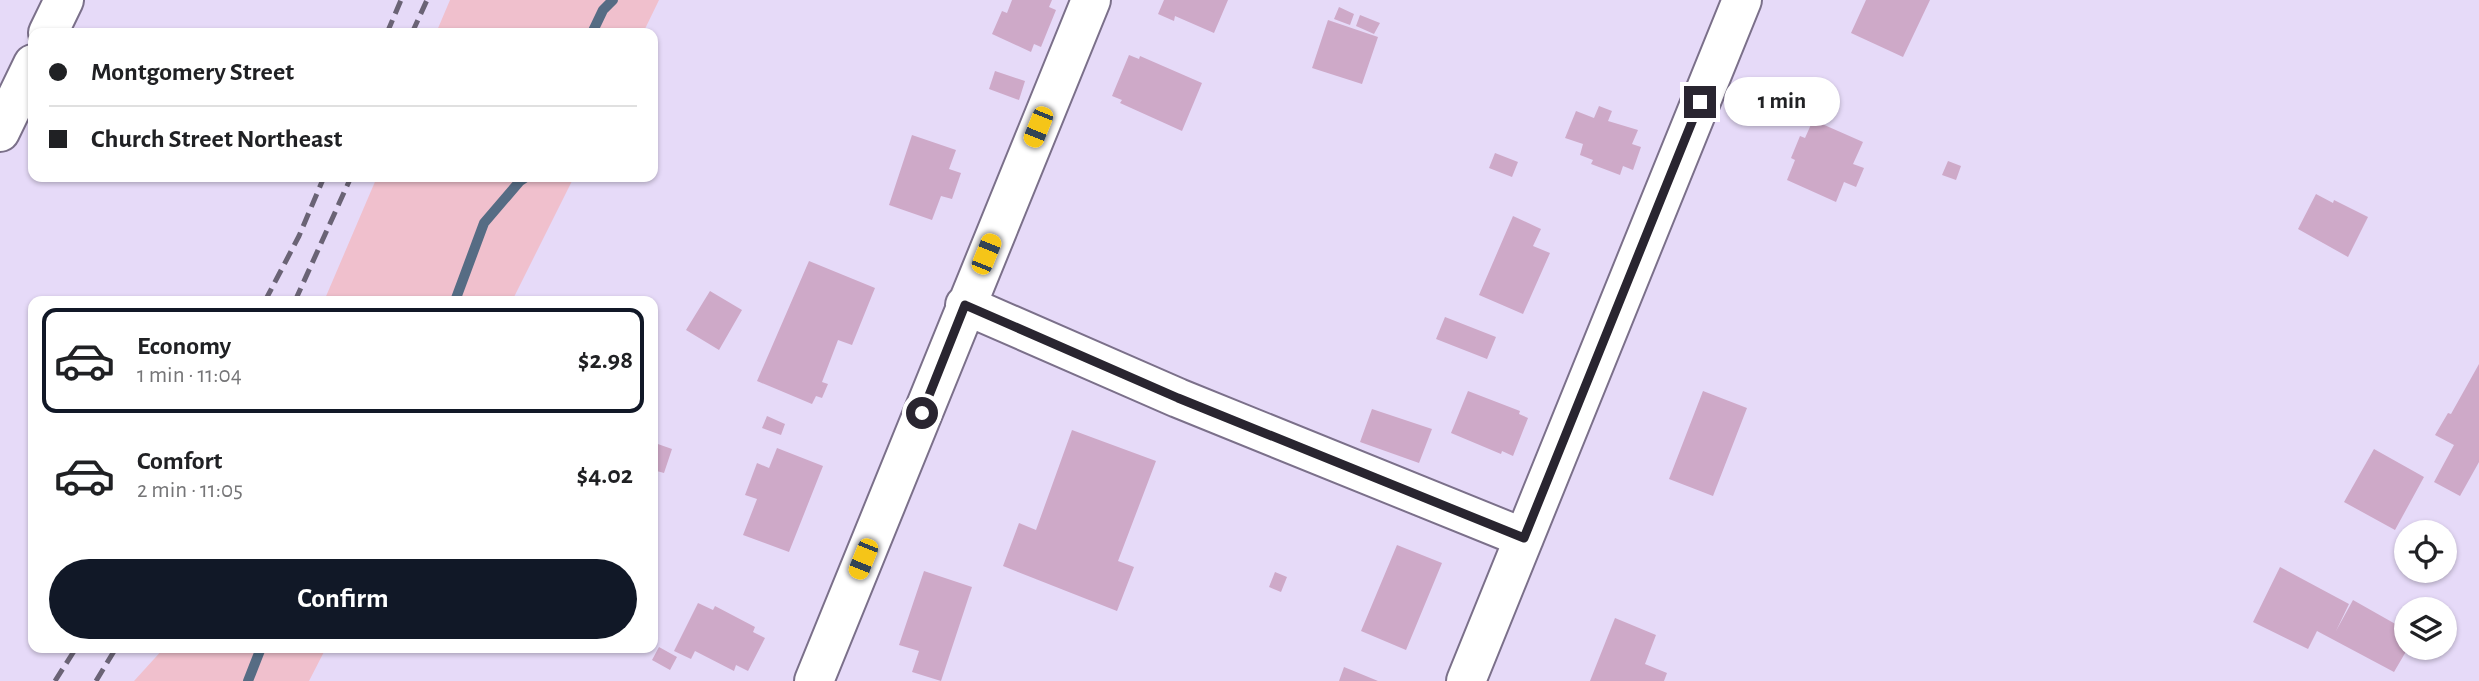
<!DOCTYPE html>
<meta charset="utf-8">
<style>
:root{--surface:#fff;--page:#f2f2f2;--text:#202124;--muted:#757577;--line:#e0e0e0;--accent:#111827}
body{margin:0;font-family:"Alegreya Sans",sans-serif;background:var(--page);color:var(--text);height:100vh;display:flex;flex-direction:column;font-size:26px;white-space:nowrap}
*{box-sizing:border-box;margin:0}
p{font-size:23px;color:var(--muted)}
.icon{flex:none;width:38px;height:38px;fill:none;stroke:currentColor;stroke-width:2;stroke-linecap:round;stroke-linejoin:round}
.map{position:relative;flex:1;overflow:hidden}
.details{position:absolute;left:28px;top:296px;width:630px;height:357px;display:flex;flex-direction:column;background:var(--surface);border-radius:14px;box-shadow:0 2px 5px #0004}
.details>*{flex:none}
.banner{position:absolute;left:28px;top:28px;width:630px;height:154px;border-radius:14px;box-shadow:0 2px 5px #0004;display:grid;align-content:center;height:154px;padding:0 21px;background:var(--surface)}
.tools{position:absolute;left:2394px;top:520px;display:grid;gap:14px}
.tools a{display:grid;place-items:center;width:63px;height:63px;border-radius:50%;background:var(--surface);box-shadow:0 2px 5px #0004;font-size:35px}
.end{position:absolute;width:32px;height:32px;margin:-16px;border:9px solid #292530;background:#fff;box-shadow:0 0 0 4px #fff}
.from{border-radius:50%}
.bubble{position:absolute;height:49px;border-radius:24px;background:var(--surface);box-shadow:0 2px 5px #0004;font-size:23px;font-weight:600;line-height:49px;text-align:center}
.car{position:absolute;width:21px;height:42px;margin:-21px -10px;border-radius:9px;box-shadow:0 0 5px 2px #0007;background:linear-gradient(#f5c518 24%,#345 0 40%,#f5c518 0 76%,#345 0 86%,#f5c518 0)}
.banner b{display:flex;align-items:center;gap:24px;height:66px;font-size:26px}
.banner b+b{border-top:2px solid var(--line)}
.banner i{width:18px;height:18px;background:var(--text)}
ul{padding:12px 0 0;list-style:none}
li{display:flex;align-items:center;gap:21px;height:105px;margin:0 14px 10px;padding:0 7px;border:4px solid transparent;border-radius:14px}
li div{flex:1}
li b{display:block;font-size:26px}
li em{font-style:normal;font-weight:600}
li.on{border-color:var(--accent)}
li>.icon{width:63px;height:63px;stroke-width:1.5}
.primary-button{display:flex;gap:14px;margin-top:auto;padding:14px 21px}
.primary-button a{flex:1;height:80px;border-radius:42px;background:var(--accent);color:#fff;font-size:28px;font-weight:600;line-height:80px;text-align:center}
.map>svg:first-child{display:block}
.green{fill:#f0c0cd}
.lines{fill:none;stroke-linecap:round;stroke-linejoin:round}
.stream{stroke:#566c84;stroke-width:10}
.building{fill:#cea9c8}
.street-casing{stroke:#7b708a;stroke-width:42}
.secondary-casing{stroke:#7b708a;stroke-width:42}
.street{stroke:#fff;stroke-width:38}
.secondary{stroke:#fff;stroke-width:38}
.rail{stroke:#6a6375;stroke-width:5;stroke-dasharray:14 7;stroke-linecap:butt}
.route{stroke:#292530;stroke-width:9}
</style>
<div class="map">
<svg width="2479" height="681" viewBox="0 0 2479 681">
<rect width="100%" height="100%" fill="#e6daf8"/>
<path class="green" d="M450,0H659L643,33H436Z
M377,177H574L512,301H324Z
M164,648H326L309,681H134Z"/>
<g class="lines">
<path class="stream" d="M592,33L603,10L613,0
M455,301L484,223L520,181L526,177
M248,681L261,648"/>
</g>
<path class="building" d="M1012,0H1052L1049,7L1056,10L1041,47L1034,44L1031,52L992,34L1002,11L1007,13Z
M1164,0H1228L1214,33L1175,16L1174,21L1158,14Z
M1866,0H1930L1903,57L1851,33Z
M1339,7L1354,14L1350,25L1334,19Z
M1360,15L1380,23L1374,34L1356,26Z
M1328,20L1378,37L1362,84L1312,68Z
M1129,55L1139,59L1140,56L1202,83L1182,131L1120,103L1122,100L1112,96Z
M995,71L1025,81L1019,100L989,89Z
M1599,106L1612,111L1608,121L1638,130L1632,144L1641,147L1633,170L1623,166L1620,175L1591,164L1593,160L1580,155L1583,144L1565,138L1576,111L1594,118Z
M1813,120L1863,142L1853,164L1864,168L1856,187L1844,182L1836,202L1787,180L1795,160L1791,158L1800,136L1805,138Z
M912,135L956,150L949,169L961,173L952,199L941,196L932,220L889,205Z
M1495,153L1518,162L1512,177L1489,168Z
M1948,161L1961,166L1956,180L1942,175Z
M2316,194L2333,203L2334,200L2368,217L2348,257L2298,229Z
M1513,216L1541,229L1533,246L1550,253L1523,314L1479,295Z
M809,261L875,288L852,345L838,340L822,382L828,384L822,398L816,396L812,404L757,381Z
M710,291L742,310L719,350L686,330Z
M1445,317L1496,337L1487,359L1436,339Z
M2479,364V462L2460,496L2434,482L2454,445L2435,435L2448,413L2451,414Z
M1468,391L1520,411L1519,414L1528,418L1513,456L1502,451L1501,454L1451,433Z
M1703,391L1747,408L1713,496L1669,479Z
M1372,409L1432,429L1419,463L1360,442Z
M767,416L785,424L781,435L762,428Z
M1072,430L1156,461L1118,561L1134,567L1117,611L1003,566L1019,523L1036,530Z
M655,443L672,449L664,473L653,470Z
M777,448L823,466L789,552L743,535L757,499L745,495L757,463L769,468Z
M2374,449L2424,477L2395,530L2344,502Z
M1397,545L1442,563L1406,650L1361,631Z
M2280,567L2349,604L2336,631L2353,600L2406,630V648H2408L2394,672L2317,631L2308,649L2253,622Z
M924,571L972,587L941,681L912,672L919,651L899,645Z
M1275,572L1287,577L1281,592L1269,587Z
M698,603L713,610L715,606L755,627L753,632L765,638L748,671L736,665L734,671L695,651L691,659L674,651Z
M1615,618L1656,635L1645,664L1667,673L1664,681H1590Z
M659,647L677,657L670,670L652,660Z
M1344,667L1378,681H1339Z"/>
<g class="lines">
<defs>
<path id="street" d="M965,305L1178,398L1524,538
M814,681L1091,0
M1466,681L1742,0"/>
<path id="secondary" d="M48,33L64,0
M0,132L33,64"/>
</defs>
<use href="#street" class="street-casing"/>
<use href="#secondary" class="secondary-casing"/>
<use href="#street" class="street"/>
<use href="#secondary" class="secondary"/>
<path class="rail" d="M387,33L401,0
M412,33L427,0
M265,301L299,236L324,177
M295,301L351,177
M55,681L76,648
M96,681L116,648"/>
</g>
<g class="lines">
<path class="route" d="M922,413L965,305L1178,398L1524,538L1700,102"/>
</g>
</svg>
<div class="tools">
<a><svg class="icon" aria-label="locate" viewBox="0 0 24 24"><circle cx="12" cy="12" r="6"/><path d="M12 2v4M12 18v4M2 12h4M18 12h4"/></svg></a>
<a><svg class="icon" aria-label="layers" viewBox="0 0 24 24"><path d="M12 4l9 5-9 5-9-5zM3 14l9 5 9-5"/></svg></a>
</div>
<i class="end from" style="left:922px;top:413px"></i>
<i class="end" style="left:1700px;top:102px"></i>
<div class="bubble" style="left:1724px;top:77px;width:116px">1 min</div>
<i class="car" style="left:1038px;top:127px;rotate:202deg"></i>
<i class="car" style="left:986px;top:254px;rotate:22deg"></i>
<i class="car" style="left:863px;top:559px;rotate:202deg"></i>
<div class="banner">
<b><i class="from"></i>Montgomery Street</b>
<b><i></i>Church Street Northeast</b>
</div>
<section class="details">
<ul>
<li class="on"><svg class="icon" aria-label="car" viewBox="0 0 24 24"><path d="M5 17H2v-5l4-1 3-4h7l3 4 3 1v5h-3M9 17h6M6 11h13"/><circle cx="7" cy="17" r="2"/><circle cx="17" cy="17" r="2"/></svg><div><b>Economy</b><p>1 min · 11:04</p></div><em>$2.98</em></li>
<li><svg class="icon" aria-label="car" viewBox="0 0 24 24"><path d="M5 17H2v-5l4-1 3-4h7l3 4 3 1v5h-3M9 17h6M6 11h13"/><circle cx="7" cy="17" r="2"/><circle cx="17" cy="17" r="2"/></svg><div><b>Comfort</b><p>2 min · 11:05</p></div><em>$4.02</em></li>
</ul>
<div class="primary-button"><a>Confirm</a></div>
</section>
</div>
